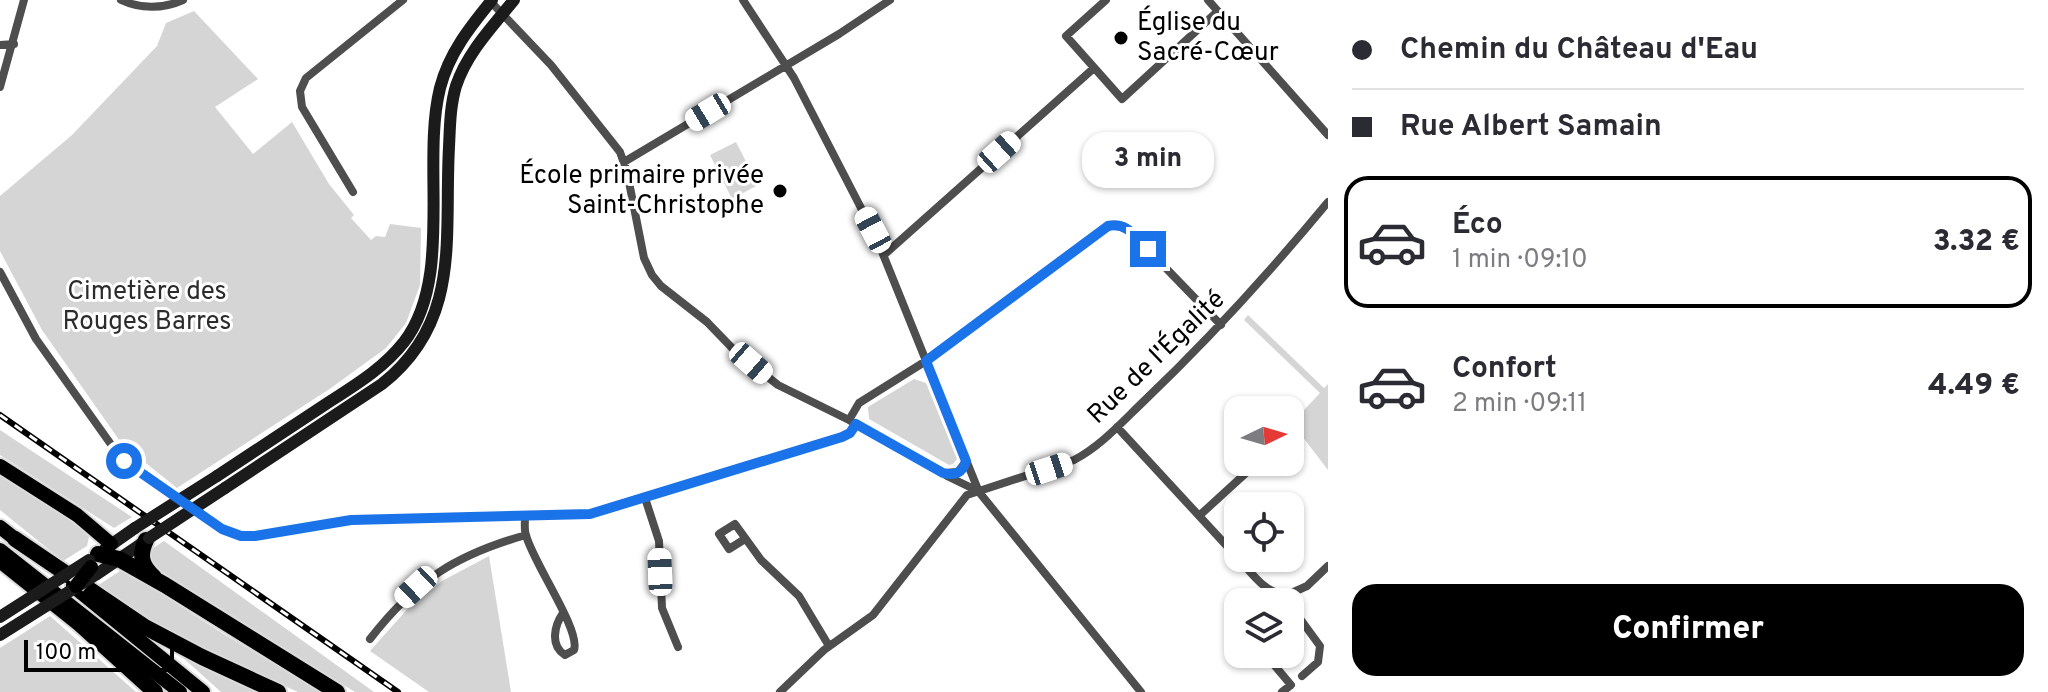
<!DOCTYPE html>
<html lang="fr">
<meta charset="utf-8">
<style>
:root{--surface:#fff;--page:#f7f7f7;--text:#2b2b33;--muted:#7c7c81;--line:#e1e1e2;--accent:#000}
body{margin:0;font-family:Overpass,sans-serif;background:var(--page);color:var(--text);height:100vh;display:flex;flex-direction:column;font-size:30px;white-space:nowrap}
*{box-sizing:border-box;margin:0}
p{font-size:26px;color:var(--muted)}
.icon{flex:none;width:44px;height:44px;fill:none;stroke:currentColor;stroke-width:2;stroke-linecap:round;stroke-linejoin:round}
.map{position:relative;flex:1;overflow:hidden}
.panel{display:flex;flex-direction:column;background:var(--surface);width:720px}
.panel>*{flex:none}
.hud{display:grid;align-content:center;height:176px;padding:0 24px;background:var(--surface)}
.needle{width:52px;rotate:85deg}
.controls{position:absolute;left:1224px;top:396px;display:grid;gap:16px}
.controls a{display:grid;place-items:center;width:80px;height:80px;border-radius:16px;background:var(--surface);box-shadow:0 2px 6px #0004;font-size:40px}
.scale{position:absolute;left:24px;bottom:20px;width:150px;box-sizing:border-box;padding-left:8px;border:4px solid #000;border-top:0;font-size:22px;line-height:28px;white-space:nowrap;color:#000;-webkit-text-stroke:6px #fff;paint-order:stroke}
.end{position:absolute;width:36px;height:36px;margin:-18px;border:10px solid #1a73e8;background:#fff;box-shadow:0 0 0 4px #fff}
.from{border-radius:50%}
.bubble{position:absolute;height:56px;border-radius:24px;background:var(--surface);box-shadow:0 2px 6px #0004;font-size:26px;font-weight:800;line-height:56px;text-align:center}
.car{position:absolute;width:24px;height:48px;margin:-24px -12px;border-radius:10px;box-shadow:0 0 6px 2px #0007;background:linear-gradient(#fff 24%,#345 0 40%,#fff 0 76%,#345 0 86%,#fff 0)}
.hud b{display:flex;align-items:center;gap:28px;height:76px;font-size:30px}
.hud b+b{border-top:2px solid var(--line)}
.hud i{width:20px;height:20px;background:var(--text)}
ul{padding:0;list-style:none}
li{display:flex;align-items:center;gap:24px;height:132px;margin:0 16px 12px;padding:0 8px;border:4px solid transparent;border-radius:24px}
li div{flex:1}
li b{display:block;font-size:30px}
li em{font-style:normal;font-weight:800}
li.selected{border-color:var(--accent)}
li>.icon{width:72px;height:72px;stroke-width:1.5}
.action{display:flex;gap:16px;margin-top:auto;padding:16px 24px}
.action a{flex:1;height:92px;border-radius:24px;background:var(--accent);color:#fff;font-size:32px;font-weight:800;line-height:92px;text-align:center}
main{display:flex;flex:1;min-height:0}
.map>svg:first-child{display:block}
.green{fill:#d5d5d5}
.lines{fill:none;stroke-linecap:round;stroke-linejoin:round}
.trunk-casing{stroke:#dbdbdb;stroke-width:18}
.motorway-casing{stroke:#dbdbdb;stroke-width:20}
.minor{stroke:#4e4e4e;stroke-width:8}
.secondary{stroke:#1b1b1b;stroke-width:12}
.trunk{stroke:#000;stroke-width:14}
.motorway{stroke:#000;stroke-width:16}
.rail-casing{stroke:#000;stroke-width:6}
.rail{stroke:#fff;stroke-width:3;stroke-dasharray:9;stroke-linecap:butt}
.trunk-bridge-casing{stroke:#dbdbdb;stroke-width:18;stroke-linecap:butt}
.secondary-bridge{stroke:#1b1b1b;stroke-width:12}
.trunk-bridge{stroke:#000;stroke-width:14}
.route{stroke:#1a73e8;stroke-width:10}
.poi-dot{fill:#000;stroke:#fff;stroke-width:3}
.labels{text-anchor:middle;dominant-baseline:central;stroke-width:6;stroke-linejoin:round;paint-order:stroke}
.poi-label{font-size:26px;fill:#000;stroke:#fff;text-anchor:start}
.park-label{font-size:26px;fill:#2c2c2c;stroke:#fff}
.street-label{font-size:26px;fill:#000;stroke:#fff}
</style>
<main>
<div class="map">
<svg width="1328" height="692" viewBox="0 0 1328 692">
<rect width="100%" height="100%" fill="#fff"/>
<path class="green" d="M194,11L258,79L215,107L253,154L292,122L329,184L354,215L351,218L371,240L376,236L385,237L390,224L421,228L420,285L406,323L386,348L331,388L177,488L122,444L42,330L0,251V196L72,135L157,46L166,23Z
M736,142L758,185L732,199L710,155Z
M1248,315L1324,388L1328,384V470L1292,423L1320,393L1244,320Z
M914,379L926,383L957,459L953,464L949,465L869,419L868,407Z
M0,430L132,517L114,528L0,455Z
M0,474L74,521L89,537L87,546L63,561L0,510Z
M164,541L374,692H355L156,568L150,559L153,548Z
M489,556L511,692H429L370,651L411,605L442,581Z
M123,569L222,633L322,692H298L174,636L136,614L97,586Z
M50,616L136,692H0V648Z
M180,655L260,692H221Z"/>
<g class="lines">
<defs>
<path id="trunk" d="M0,466L77,515L111,544
M0,527L23,545
M0,550L180,692
M73,586L203,692"/>
<path id="motorway" d="M15,539L145,627L202,657L278,692
M146,540C139,555 141,566 154,577
M98,554L119,559L165,585L337,692
M0,560L80,624L155,692"/>
</defs>
<use href="#trunk" class="trunk-casing"/>
<use href="#motorway" class="motorway-casing"/>
<path class="minor" d="M121,0C140,9 163,9 183,0
M489,0L551,65L620,152L627,172L644,258L652,275L661,286L707,322L736,352L778,385L849,420L943,473L958,472L966,461
M743,0L794,78L876,237L979,492L1141,692
M1106,0L1066,36L1122,99L1218,11
M1208,0L1328,135
M0,45L14,44
M0,87L24,0
M624,162L839,34L890,0
M353,192L302,107L300,91L306,78L403,0
M885,254L1094,68
M0,272L36,339L120,457L222,529L241,536H255L351,520L590,514L842,437L850,433L856,424
M849,420L859,403L926,361L1104,229C1113,224 1121,223 1129,230L1221,325
M1117,427L1238,558
M947,476L978,491
M645,498L659,541L662,608L678,647
M1200,515L1258,462
M525,517C525,522 524,530 526,535C532,561 581,630 574,650L565,655C550,646 554,626 563,613
M745,539L729,549L719,534L735,524L761,560L799,596L829,646
M1238,558C1252,573 1265,594 1287,595L1289,602
M1287,595L1307,586L1328,566
M1290,605L1320,646L1318,662L1302,676
M370,639C415,581 455,555 526,535
M1265,654L1291,685L1282,692
M780,692L824,650L873,615L967,495L1074,460C1101,446 1123,421 1144,401C1210,338 1270,272 1328,202"/>
<path class="secondary" d="M217,476C252,453 288,429 323,406C352,387 382,370 404,342C454,277 421,165 440,88C449,53 470,27 492,0
M225,488L382,384C462,321 444,238 449,147C450,127 450,106 456,86C467,53 492,27 514,0
M105,549L135,528
M97,574L147,540"/>
<use href="#trunk" class="trunk"/>
<use href="#motorway" class="motorway"/>
<defs>
<path id="rail" d="M0,415L398,692"/>
</defs>
<use href="#rail" class="rail-casing"/>
<use href="#rail" class="rail"/>
<defs>
<path id="trunk-bridge" d="M76,586L91,567"/>
</defs>
<use href="#trunk-bridge" class="trunk-bridge-casing"/>
<path class="secondary-bridge" d="M135,528L217,476
M149,538L225,488
M0,617L89,560
M0,635L97,574"/>
<use href="#trunk-bridge" class="trunk-bridge"/>
</g>
<g class="lines">
<path class="route" d="M124,461L222,529L241,536H255L351,520L590,514L842,437L850,433L856,424L943,473C954,476 963,473 966,461L926,361L1108,226C1127,222 1136,237 1148,249"/>
</g>
<g class="poi-dot">
<circle cx="1121" cy="38" r="8"/>
<circle cx="780" cy="191" r="8"/>
</g>
<g class="labels">
<g class="poi-label">
<text x="1137" y="23">Église du<tspan x="1137" dy="30">Sacré-Cœur</tspan></text>
<text x="764" y="176" text-anchor="end">École primaire privée<tspan x="764" dy="30">Saint-Christophe</tspan></text>
</g>
<g class="park-label">
<text x="147" y="292">Cimetière des<tspan x="147" dy="30">Rouges Barres</tspan></text>
</g>
<g class="street-label">
<text transform="translate(1157 358) rotate(-44)">Rue de l'Égalité</text>
</g>
</g>
</svg>
<div class="controls">
<a><svg class="needle" viewBox="-14 -14 28 28"><path d="M0-13l5 13h-10z" fill="#e53935"/><path d="M0 13l5-13h-10z" fill="#7c7c81"/></svg></a>
<a><svg class="icon" aria-label="locate" viewBox="0 0 24 24"><circle cx="12" cy="12" r="6"/><path d="M12 2v4M12 18v4M2 12h4M18 12h4"/></svg></a>
<a><svg class="icon" aria-label="layers" viewBox="0 0 24 24"><path d="M12 4l9 5-9 5-9-5zM3 14l9 5 9-5"/></svg></a>
</div>
<div class="scale">100 m</div>
<i class="end from" style="left:124px;top:461px"></i>
<i class="end" style="left:1148px;top:249px"></i>
<div class="bubble" style="left:1082px;top:132px;width:132px">3 min</div>
<i class="car" style="left:708px;top:112px;rotate:239deg"></i>
<i class="car" style="left:999px;top:152px;rotate:48deg"></i>
<i class="car" style="left:873px;top:230px;rotate:332deg"></i>
<i class="car" style="left:751px;top:363px;rotate:131deg"></i>
<i class="car" style="left:1049px;top:469px;rotate:72deg"></i>
<i class="car" style="left:660px;top:572px;rotate:358deg"></i>
<i class="car" style="left:416px;top:587px;rotate:227deg"></i>
</div>
<section class="panel">
<div class="hud">
<b><i class="from"></i>Chemin du Château d'Eau</b>
<b><i></i>Rue Albert Samain</b>
</div>
<ul>
<li class="selected"><svg class="icon" aria-label="car" viewBox="0 0 24 24"><path d="M5 17H2v-5l4-1 3-4h7l3 4 3 1v5h-3M9 17h6M6 11h13"/><circle cx="7" cy="17" r="2"/><circle cx="17" cy="17" r="2"/></svg><div><b>Éco</b><p>1 min · 09:10</p></div><em>3.32 €</em></li>
<li><svg class="icon" aria-label="car" viewBox="0 0 24 24"><path d="M5 17H2v-5l4-1 3-4h7l3 4 3 1v5h-3M9 17h6M6 11h13"/><circle cx="7" cy="17" r="2"/><circle cx="17" cy="17" r="2"/></svg><div><b>Confort</b><p>2 min · 09:11</p></div><em>4.49 €</em></li>
</ul>
<div class="action"><a>Confirmer</a></div>
</section>
</main>
